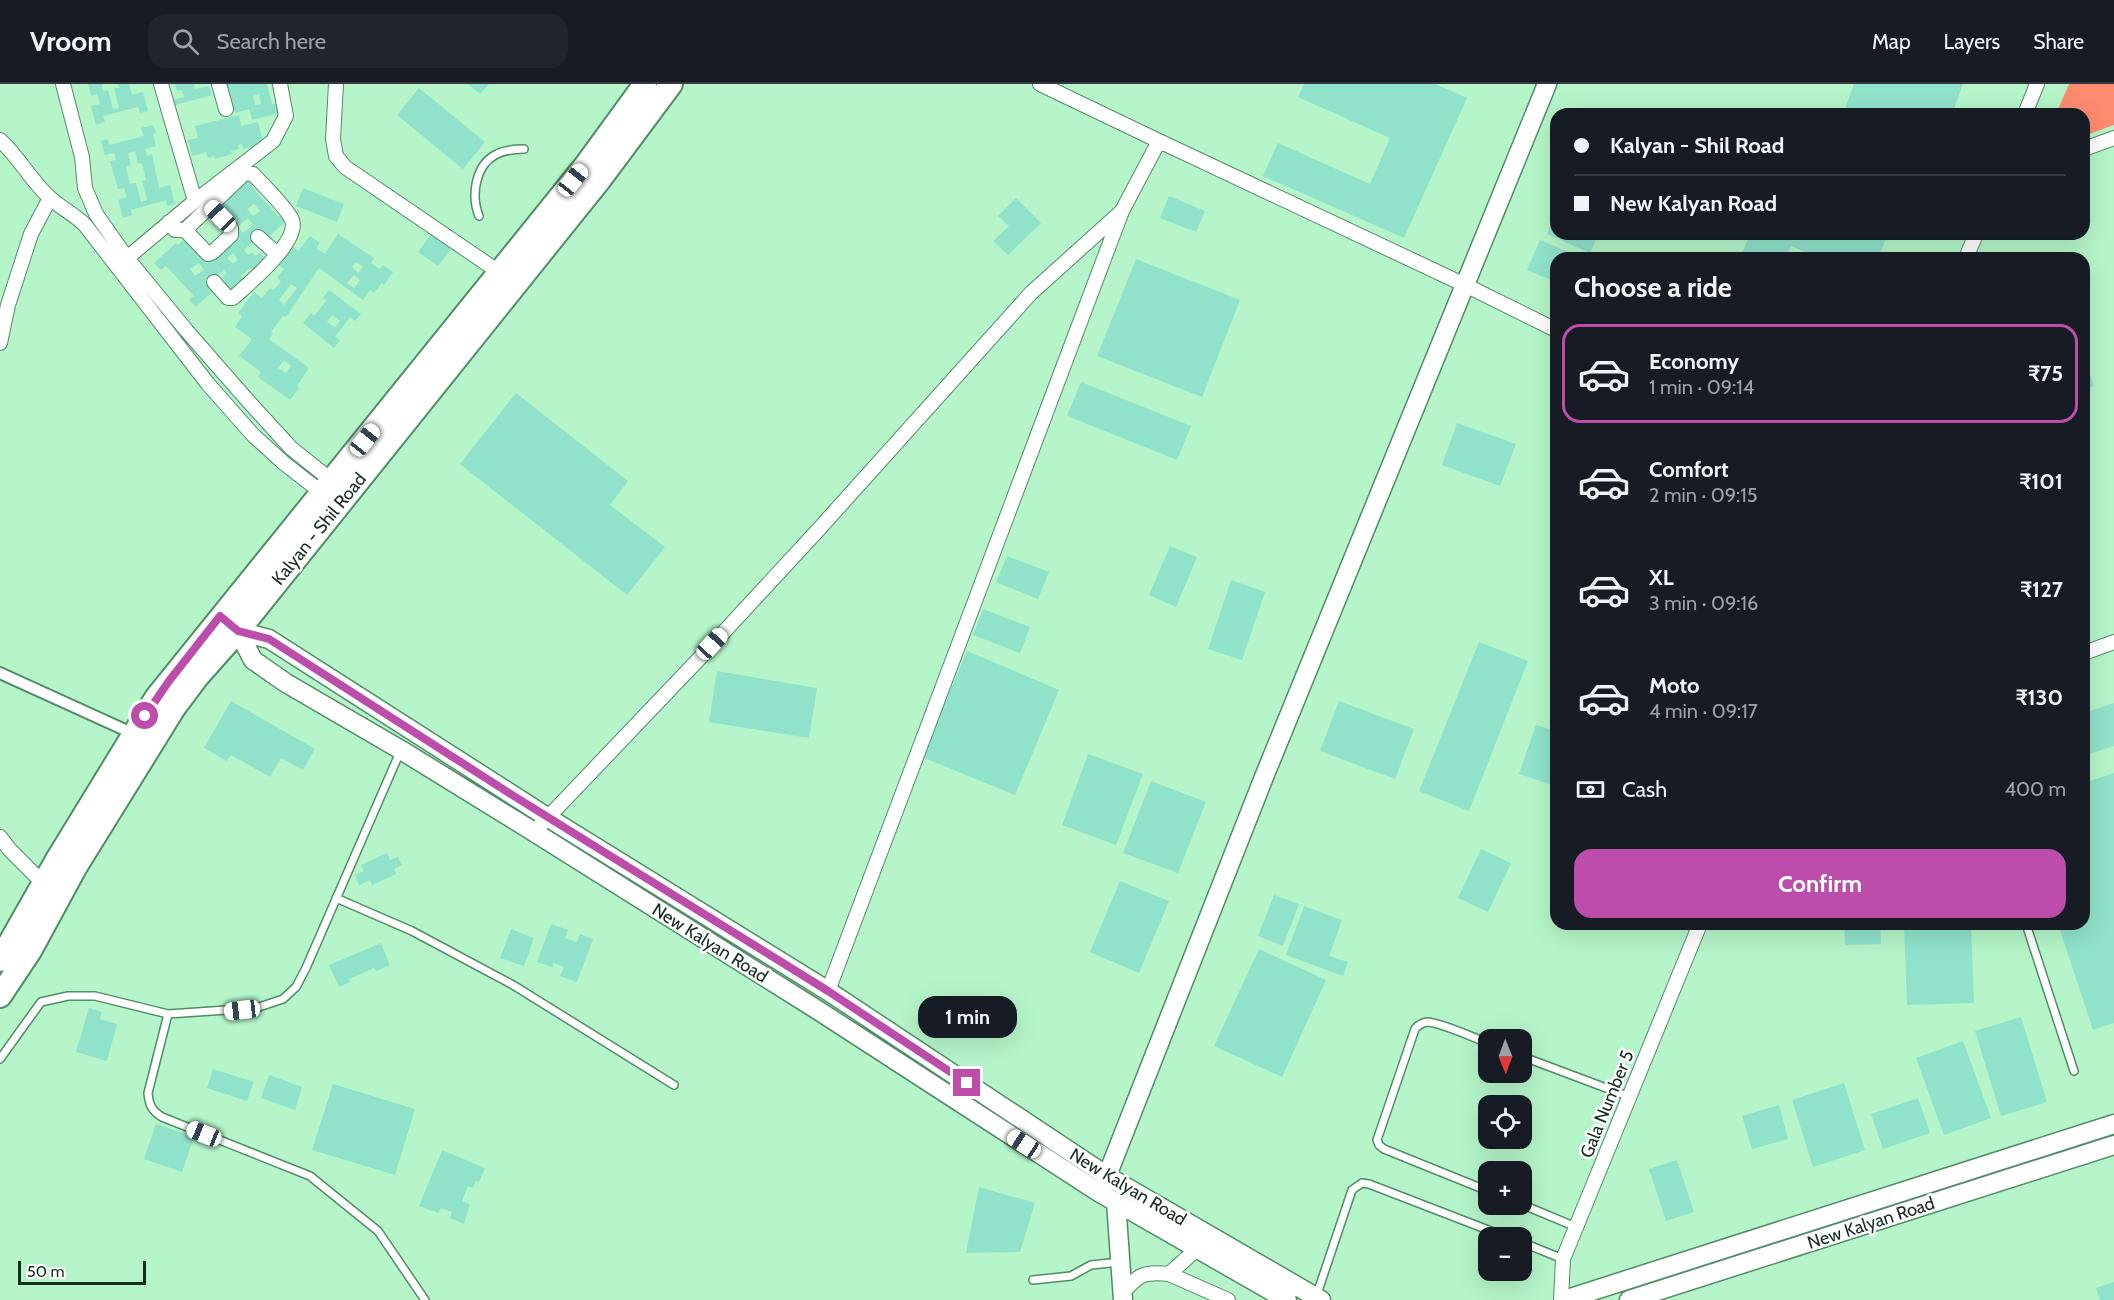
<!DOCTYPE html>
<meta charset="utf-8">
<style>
:root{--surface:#171b24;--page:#20242c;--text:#f1f3f6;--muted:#9ea1a6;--line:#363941;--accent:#bc4daa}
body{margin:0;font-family:Cabin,sans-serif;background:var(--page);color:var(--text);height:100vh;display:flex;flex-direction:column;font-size:22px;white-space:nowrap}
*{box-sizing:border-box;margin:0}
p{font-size:20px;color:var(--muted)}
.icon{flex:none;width:33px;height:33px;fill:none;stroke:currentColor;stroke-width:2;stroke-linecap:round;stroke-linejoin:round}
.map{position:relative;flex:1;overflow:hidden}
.drawer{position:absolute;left:1550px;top:168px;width:540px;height:678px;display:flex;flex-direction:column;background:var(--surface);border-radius:18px;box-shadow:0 6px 24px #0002}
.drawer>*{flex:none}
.hud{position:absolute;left:1550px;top:24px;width:540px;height:132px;border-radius:18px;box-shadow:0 6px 24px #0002;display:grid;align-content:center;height:132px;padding:0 24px;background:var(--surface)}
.needle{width:39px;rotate:179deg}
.controls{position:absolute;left:1478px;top:945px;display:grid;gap:12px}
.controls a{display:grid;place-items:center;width:54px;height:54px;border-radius:12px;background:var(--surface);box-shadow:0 6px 24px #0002;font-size:30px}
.scale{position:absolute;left:18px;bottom:15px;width:128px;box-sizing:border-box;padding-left:6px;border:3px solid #142d1d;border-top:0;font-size:16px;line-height:21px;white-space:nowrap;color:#142d1d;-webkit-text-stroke:4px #fff;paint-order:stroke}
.end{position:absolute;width:27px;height:27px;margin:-14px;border:8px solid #bc4daa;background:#fff;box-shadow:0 0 0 3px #fff}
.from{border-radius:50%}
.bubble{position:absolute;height:42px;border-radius:18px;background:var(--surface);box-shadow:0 6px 24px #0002;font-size:20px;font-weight:700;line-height:42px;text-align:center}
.car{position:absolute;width:18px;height:36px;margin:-18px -9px;border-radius:8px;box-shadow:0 0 4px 2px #0007;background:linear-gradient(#fff 24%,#345 0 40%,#fff 0 76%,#345 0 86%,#fff 0)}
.hud b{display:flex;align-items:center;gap:21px;height:57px;font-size:22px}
.hud b+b{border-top:2px solid var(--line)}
.hud i{width:15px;height:15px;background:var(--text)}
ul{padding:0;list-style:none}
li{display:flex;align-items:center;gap:18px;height:99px;margin:0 12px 9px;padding:0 12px;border:3px solid transparent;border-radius:18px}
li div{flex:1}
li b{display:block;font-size:22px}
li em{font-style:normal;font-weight:700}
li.selected{border-color:var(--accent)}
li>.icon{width:54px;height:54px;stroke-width:1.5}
h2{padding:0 24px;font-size:27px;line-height:72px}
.pay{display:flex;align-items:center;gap:15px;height:66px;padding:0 24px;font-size:22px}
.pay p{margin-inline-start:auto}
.button{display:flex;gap:12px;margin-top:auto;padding:12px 24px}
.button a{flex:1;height:69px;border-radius:18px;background:var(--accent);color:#fff;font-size:24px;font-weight:700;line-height:69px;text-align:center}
header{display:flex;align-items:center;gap:36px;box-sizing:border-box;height:84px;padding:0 30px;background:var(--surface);border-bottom:2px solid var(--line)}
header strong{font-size:28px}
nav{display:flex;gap:33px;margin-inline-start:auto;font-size:21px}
.search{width:420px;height:54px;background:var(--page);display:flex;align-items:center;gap:15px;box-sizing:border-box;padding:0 21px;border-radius:18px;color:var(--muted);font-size:22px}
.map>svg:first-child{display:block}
.forest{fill:#fd8b70}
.building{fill:#90e2cb;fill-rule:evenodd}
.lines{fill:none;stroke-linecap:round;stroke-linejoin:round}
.service-casing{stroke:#508d66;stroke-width:10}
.pedestrian-casing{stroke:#508d66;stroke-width:14}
.minor-casing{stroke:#508d66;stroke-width:16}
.tertiary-casing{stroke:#508d66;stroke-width:21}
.primary-casing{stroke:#508d66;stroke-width:26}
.service{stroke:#fff;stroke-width:7}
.pedestrian{stroke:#fff;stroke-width:10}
.minor{stroke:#fff;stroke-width:14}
.tertiary{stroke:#fff;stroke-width:18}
.primary{stroke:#fff;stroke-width:22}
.route{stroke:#bc4daa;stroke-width:8}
.labels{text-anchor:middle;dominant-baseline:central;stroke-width:5;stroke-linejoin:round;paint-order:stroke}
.street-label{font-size:18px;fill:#142d1d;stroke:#fff}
</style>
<header>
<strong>Vroom</strong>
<div class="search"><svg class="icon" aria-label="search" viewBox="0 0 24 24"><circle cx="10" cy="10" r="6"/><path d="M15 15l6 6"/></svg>Search here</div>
<nav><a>Map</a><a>Layers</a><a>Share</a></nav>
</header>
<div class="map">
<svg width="2114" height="1216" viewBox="0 0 2114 1216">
<rect width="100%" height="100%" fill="#b5f5c9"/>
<path class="forest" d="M2069,0H2114V41L2084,52V30H2056Z"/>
<path class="building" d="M88,0H102L103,7L108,6L113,25L119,24L114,4H119L118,0H129L132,11L143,8L148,27L140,29L138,23L103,32L105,38L96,41L91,22L100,20L97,10L91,12Z
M175,0H194L195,5L209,2L212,11L175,21L173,16L184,13L182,6L177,7Z
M227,0H267L272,20L281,18L283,28L252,36L249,25L235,29ZM259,10L261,20L255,21L253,12Z
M468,0H489L480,10Z
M1304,0H1435L1467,14L1404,154L1263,92L1278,59L1370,100L1390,54L1298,13Z
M1854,0H1963L1952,30H1843Z
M419,4L485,58L463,85L397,31Z
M239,31L241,42L258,38L264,62L254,65L253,62L243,65L242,60L238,61L239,65L231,67L232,70L215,75L214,72L208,74L206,68L192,72L188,56L198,54L195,42Z
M153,41L156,49L153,50L156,62L145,65L147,72L152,70L159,104L170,101L175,120L167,122L166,116L131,126L132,131L123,134L118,116L127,113L124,104L118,105L110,77L116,76L114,69L105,71L101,57L108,55L109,61L144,52L141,44ZM135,67L138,80L142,79L146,96L142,97L147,116L141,118L136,99L130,100L126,83L131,81L128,69Z
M246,91L254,99L251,102L278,132L281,131L287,136L265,156L256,154L244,166L249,171L252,168L256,172L259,169L269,177L253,187L250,184L241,192L244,195L233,210L222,199L225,196L222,194L227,189L224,186L210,198L207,195L205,197L211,203L216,204L196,223L189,216L194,212L166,182L161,186L154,179L176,159L178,161L187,152L192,162L206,180L238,149L213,121ZM254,120L260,127L253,132L247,125ZM248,134L253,141L243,149L238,142ZM233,169L238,176L233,180L227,174ZM199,179L204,186L195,192L190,185Z
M303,104L344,120L337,138L296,122Z
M1169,112L1205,127L1196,148L1160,134Z
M1016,114L1041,139L1008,171L993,157L1009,142L998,132Z
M1556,131V150H1599L1590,169L1547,150Z
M433,148L453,162L438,182L418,168Z
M338,150L374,174L371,179L380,185L383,181L393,188L384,201L382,199L374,209L370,206L363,216L319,184L286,233L283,232L271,248L273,249L269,255L309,284L297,302L299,304L290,316L258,293L261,288L239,272L252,255L235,243L242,232L238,229L254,208L262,214L270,204L274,206L281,197L277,194L284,185L278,181L292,162L298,167L310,152L320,159L316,164L325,170ZM356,178L363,183L358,189L352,183ZM354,191L360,196L354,204L347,199ZM291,200L297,204L284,221L279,216ZM284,276L291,282L286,289L278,284Z
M1750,150H1888L1878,174H1819L1791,162L1786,174H1740Z
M1540,156L1583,174H1556V198L1527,186Z
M1136,175L1240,216L1202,313L1097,272Z
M329,206L361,230L355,237L350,233L335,253L340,256L334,264L303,239L311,229L314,232L327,216L323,214ZM332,231L340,237L335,243L327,238Z
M2084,274L2094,302L2084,306Z
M1081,298L1191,342L1177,376L1067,332Z
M516,309L628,397L610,421L665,463L627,511L460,380Z
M1457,339L1516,360L1500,402L1442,381Z
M1170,462L1197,473L1176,523L1149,511Z
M1007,472L1049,488L1038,515L996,498Z
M1231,496L1265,508L1242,576L1208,565Z
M983,525L1030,543L1020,569L973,551Z
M1479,558L1528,577L1469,727L1419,707Z
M967,567L1059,606L1015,711L922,673Z
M717,587L817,604L809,654L709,638Z
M231,617L315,665L303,686L281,674L270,693L231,671L227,677L204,664Z
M1339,617L1414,645L1395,695L1320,667Z
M2114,619V662L2084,672V629Z
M1536,641L1556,647V702L1519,690Z
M1088,670L1143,690L1116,761L1062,741Z
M2114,689V939L2093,946L2058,840H2084V699Z
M1151,697L1206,718L1178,789L1123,769Z
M1481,765L1511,779L1488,828L1458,814Z
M387,769L390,776L398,773L402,781L394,785L396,790L372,801L370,796L359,801L355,791L364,787L361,781Z
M1120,797L1169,817L1139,889L1090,868Z
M1274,811L1299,820L1283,862L1258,852Z
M1304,822L1342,836L1329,872L1348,878L1343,892L1286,871Z
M551,840L568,846L565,854L577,858L580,850L593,855L577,898L560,892L564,883L554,879L552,883L537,878Z
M1844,840H1880L1881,860L1845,861Z
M1904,840H1971L1974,919L1907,921Z
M511,845L534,854L524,882L500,874Z
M381,859L390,881L376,887L374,884L349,895L350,898L339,903L329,881Z
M1259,865L1326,896L1282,993L1214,962Z
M89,924L102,928L100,935L117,940L107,977L76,968Z
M2021,933L2047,1018L2001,1032L1975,947Z
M1963,957L1991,1034L1944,1051L1916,974Z
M213,985L254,998L247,1017L207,1004Z
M269,991L302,1003L295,1026L261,1014Z
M1844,999L1865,1066L1813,1083L1792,1016Z
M333,1000L415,1025L395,1091L312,1066Z
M1918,1014L1930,1049L1883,1065L1871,1030Z
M1779,1021L1788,1055L1752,1065L1742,1032Z
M156,1040L194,1053L182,1088L144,1075Z
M442,1066L485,1084L479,1098L476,1097L473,1104L468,1102L462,1117L470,1120L464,1140L450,1134L452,1128L441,1124L438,1129L419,1122Z
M1677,1076L1694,1128L1666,1137L1649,1085Z
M979,1103L1035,1119L1020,1168L966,1169Z
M2114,1198V1216H2100L2096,1204Z"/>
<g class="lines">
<defs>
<path id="service" d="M479,132C471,112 475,82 495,71C504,66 514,65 524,65
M336,814L412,847L513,901L674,1001
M2026,840L2074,987
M168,930L148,1009C149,1021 152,1027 162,1033L310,1092L378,1147L425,1216
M1488,959C1474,954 1440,938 1427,938C1422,939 1418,941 1415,945L1377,1056L1379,1061L1384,1065L1488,1107
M1521,972L1630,1013
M0,975L41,918L68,912H95L168,930L256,924L283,915L296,903L306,884L400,668
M1521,1120L1576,1143
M1521,1158L1563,1175
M1033,1196L1071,1192L1091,1181L1120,1178
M1317,1210L1352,1106L1362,1099L1369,1100L1509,1154"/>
<path id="pedestrian" d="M0,589L134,650"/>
<path id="minor" d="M63,0L82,73L85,104L96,130L127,174L186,246L249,318L291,364L331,396
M219,0L226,25
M336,0L333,55L336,72L345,83L499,188
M1040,0L1159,57
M2025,30L2037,0
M0,56C19,73 31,97 50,114C61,124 74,130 85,141L208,300L253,351L285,380L321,408
M2084,65L2114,54
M195,117L273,57L286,32L280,0
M169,138L175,146H185L245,89L253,90C262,100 288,125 292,136C300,158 248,200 233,214H228L214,198
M185,146L208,170L213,168L231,151V144L209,121
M258,153L277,170
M127,174L195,117L161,0
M1966,174L1976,150
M0,259L8,221L31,150L50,114
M2084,569L2114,558
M534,748L697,577L819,445L1031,209L1121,128
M0,753L10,766L43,799
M828,907L1122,127L1159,57L1465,201L1556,246
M1169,1190L1228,1216
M1122,1209C1139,1191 1143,1187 1169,1190L1197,1165
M1561,1216L1563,1175L1700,840"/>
<path id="tertiary" d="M233,543L238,547L253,576L286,599L401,666L534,748L816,925L1100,1109L1287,1216
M238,547L269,555L547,733L828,907L1107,1092L1321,1216
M1103,1102L1264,693L1547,0
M1116,1118L1123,1216
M1564,1216L2114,1040
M1629,1216L2114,1061"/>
<path id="primary" d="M0,876L58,774L156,614L586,81L645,0
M0,912L30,867L75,784L174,624L198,592L238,547L601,94L671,0"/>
</defs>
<use href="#service" class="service-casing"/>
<use href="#pedestrian" class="pedestrian-casing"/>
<use href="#minor" class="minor-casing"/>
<use href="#tertiary" class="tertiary-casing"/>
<use href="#primary" class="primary-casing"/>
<use href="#service" class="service"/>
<use href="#pedestrian" class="pedestrian"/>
<use href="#minor" class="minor"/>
<use href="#tertiary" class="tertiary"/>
<use href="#primary" class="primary"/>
</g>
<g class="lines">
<path class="route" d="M145,632L169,597L220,532L238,547L269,555L509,709L828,907L967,999"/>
</g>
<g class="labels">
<g class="street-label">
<text transform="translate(319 445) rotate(-51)">Kalyan - Shil Road</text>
<text transform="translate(710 859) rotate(32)">New Kalyan Road</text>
<text transform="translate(1607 1020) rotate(-68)">Gala Number 5</text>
<text transform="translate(1128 1103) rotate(31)">New Kalyan Road</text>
<text transform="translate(1871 1139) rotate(-18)">New Kalyan Road</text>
</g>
</g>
</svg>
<div class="controls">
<a><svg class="needle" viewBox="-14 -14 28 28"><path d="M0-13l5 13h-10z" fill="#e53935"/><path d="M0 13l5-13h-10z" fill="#9ea1a6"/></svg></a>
<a><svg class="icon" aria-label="locate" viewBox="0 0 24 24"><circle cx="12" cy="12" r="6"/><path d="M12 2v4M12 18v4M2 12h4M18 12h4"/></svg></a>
<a>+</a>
<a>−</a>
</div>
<div class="scale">50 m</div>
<i class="end from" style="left:145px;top:632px"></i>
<i class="end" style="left:967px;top:999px"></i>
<div class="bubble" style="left:918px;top:912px;width:99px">1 min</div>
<i class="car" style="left:573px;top:96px;rotate:39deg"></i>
<i class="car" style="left:220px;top:132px;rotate:316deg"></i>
<i class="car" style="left:365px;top:356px;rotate:39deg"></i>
<i class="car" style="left:712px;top:560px;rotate:43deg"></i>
<i class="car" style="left:242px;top:926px;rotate:263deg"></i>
<i class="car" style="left:204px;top:1050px;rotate:292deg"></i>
<i class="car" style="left:1024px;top:1060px;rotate:303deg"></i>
<div class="hud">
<b><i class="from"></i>Kalyan - Shil Road</b>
<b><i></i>New Kalyan Road</b>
</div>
<section class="drawer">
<h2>Choose a ride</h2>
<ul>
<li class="selected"><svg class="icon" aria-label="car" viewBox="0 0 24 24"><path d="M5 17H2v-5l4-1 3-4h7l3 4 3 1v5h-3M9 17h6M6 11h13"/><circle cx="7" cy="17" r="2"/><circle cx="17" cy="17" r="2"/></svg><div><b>Economy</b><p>1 min · 09:14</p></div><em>₹75</em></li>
<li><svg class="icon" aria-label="car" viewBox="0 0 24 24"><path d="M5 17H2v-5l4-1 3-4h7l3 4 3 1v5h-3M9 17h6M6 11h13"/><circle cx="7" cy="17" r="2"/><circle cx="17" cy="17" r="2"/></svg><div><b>Comfort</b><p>2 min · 09:15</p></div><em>₹101</em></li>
<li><svg class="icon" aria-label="car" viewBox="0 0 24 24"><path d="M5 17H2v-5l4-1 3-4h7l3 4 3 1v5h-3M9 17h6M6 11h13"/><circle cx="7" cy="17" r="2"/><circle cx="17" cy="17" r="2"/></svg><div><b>XL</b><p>3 min · 09:16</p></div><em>₹127</em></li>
<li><svg class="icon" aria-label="car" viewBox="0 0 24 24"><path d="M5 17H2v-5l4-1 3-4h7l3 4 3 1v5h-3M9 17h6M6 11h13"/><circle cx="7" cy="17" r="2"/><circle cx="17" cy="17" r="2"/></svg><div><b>Moto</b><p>4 min · 09:17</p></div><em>₹130</em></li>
</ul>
<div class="pay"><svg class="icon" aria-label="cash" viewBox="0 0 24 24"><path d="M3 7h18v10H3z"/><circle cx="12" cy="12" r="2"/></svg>Cash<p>400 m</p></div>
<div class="button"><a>Confirm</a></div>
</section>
</div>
